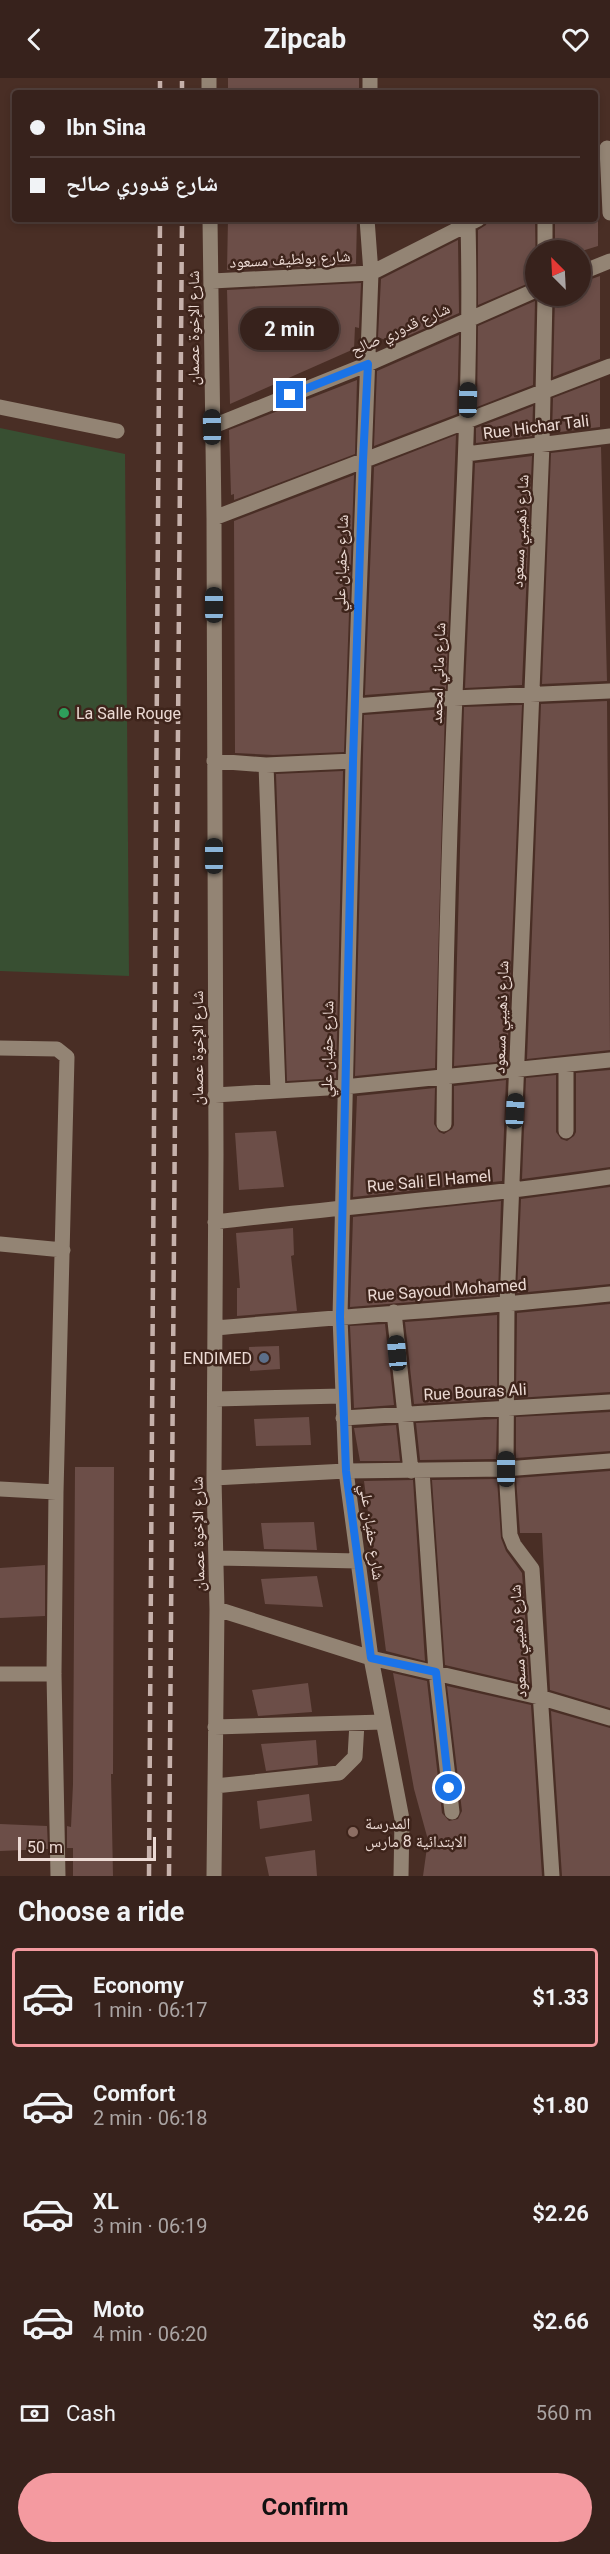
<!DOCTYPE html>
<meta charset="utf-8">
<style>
:root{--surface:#37221c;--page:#3e2a25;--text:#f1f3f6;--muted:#aaa4a3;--line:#513f3b;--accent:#f49aa0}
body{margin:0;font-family:Roboto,"Noto Naskh Arabic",sans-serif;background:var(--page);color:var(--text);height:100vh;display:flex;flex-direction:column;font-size:22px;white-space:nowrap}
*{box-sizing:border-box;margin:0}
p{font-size:20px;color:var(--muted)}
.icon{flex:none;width:33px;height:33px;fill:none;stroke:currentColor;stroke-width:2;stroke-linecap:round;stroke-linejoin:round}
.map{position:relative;height:1798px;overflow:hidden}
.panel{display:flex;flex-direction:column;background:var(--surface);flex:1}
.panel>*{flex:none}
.banner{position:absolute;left:12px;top:12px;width:586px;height:132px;border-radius:6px;box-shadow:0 3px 9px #0003,0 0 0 2px var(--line);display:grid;align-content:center;height:132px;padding:0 18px;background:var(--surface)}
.needle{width:39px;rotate:336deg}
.fabs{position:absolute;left:525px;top:162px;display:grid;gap:12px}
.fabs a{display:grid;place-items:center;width:66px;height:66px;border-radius:50%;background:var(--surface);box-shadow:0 3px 9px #0003,0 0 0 2px var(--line);font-size:30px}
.scale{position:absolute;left:18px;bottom:15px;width:138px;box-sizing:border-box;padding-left:6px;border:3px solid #ecdad4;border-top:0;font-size:16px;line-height:21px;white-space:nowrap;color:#ecdad4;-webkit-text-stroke:4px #3e241b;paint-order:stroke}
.end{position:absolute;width:27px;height:27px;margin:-14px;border:8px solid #1a73e8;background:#fff;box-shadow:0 0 0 3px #fff}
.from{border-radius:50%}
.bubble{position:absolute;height:42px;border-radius:21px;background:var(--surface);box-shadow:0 3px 9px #0003,0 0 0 2px var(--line);font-size:20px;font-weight:700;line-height:42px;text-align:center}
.car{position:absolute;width:18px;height:36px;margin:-18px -9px;border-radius:8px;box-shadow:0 0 4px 2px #0007;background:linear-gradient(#222 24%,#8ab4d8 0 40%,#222 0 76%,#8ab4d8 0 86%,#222 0)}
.banner b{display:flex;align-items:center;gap:21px;height:57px;font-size:22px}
.banner b+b{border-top:2px solid var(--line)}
.banner i{width:15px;height:15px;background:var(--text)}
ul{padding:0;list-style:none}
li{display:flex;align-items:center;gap:18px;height:99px;margin:0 12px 9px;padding:0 6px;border:3px solid transparent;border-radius:6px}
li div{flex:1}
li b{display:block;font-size:22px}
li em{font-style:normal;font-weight:700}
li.current{border-color:var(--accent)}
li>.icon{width:54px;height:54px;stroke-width:1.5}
h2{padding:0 18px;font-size:27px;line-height:72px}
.pay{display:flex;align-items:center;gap:15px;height:66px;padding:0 18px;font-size:22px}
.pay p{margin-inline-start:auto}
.action{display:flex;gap:12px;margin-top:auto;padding:12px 18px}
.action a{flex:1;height:69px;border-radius:36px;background:var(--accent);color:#111;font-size:24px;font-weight:700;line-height:69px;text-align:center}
header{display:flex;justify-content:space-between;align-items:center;height:78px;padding:0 18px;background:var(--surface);font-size:27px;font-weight:700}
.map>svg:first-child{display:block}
.green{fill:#384f32}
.building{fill:#6c4e48}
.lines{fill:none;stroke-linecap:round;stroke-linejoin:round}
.minor{stroke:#938474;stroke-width:15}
.rail{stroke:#c6b1ab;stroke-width:4.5;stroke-dasharray:12 6;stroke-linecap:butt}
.route{stroke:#1a73e8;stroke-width:8}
.leisure-dot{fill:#2e9e5b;stroke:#3e241b;stroke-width:2}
.service-dot{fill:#5c6f8a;stroke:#3e241b;stroke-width:2}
.education-dot{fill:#8d6e63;stroke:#3e241b;stroke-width:2}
.labels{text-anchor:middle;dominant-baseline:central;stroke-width:5;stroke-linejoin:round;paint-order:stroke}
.street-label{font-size:16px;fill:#ecdad4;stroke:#3e241b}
.poi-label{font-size:16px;fill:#ecdad4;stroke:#3e241b;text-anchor:start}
</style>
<header><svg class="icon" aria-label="back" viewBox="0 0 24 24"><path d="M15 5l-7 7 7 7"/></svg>Zipcab<svg class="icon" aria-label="heart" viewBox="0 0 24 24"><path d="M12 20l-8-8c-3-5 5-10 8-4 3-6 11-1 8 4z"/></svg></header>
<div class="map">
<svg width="610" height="1798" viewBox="0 0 610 1798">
<rect width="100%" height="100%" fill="#492e25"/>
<path class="green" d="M0,350L125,376L129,898L0,893Z"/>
<path class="building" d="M228,0H359V15H228Z
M228,141H357L356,186L227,192Z
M488,141H535L536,202L478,227V152L486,147Z
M555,141H598V168L585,172H555Z
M458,162L459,235L392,265L378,259L381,201Z
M600,198V281L553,299L555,218H580V205Z
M361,205L359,250L355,249L354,271L230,326L227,212Z
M535,223L533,307L477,329L478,248Z
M459,257L457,336L374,368L377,293Z
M357,302L355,376L234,422V416L231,417L229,352Z
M600,302V349L552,355L553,320Z
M533,328L532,358L476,365V350Z
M456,357L446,611L365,617L374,389Z
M601,369L607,603L542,606L551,375Z
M532,378L522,607L465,610L475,385Z
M354,397L344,674L273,677L235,675L234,443Z
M607,623L610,972L527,981L541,626Z
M522,627L507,983L454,988L464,629Z
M445,631L435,990L355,998L364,637Z
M343,693L336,1000L287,1003L276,696Z
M610,992V1089L522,1101L526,1000L556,997V1054L561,1061L567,1063L574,1058L576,1054V995Z
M506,1002L502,1103L353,1119L357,1018L435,1010L434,1046L439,1054L444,1056L452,1051L454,1047V1008Z
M276,1053L284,1109L239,1112L235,1055Z
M610,1109V1206L517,1215L521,1121Z
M501,1123L498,1217L350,1229L353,1139Z
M293,1150L294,1177L291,1178L297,1233L237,1238V1210H240L236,1155Z
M610,1226V1314L516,1320L517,1235Z
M497,1237V1321L414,1326L405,1244Z
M385,1246L394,1327L354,1330L350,1248Z
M279,1268L280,1291L250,1293L249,1269Z
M610,1334V1373L516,1380V1339Z
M309,1339L311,1367L256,1368L254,1341Z
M497,1341L496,1381L420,1382L416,1345Z
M396,1347L400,1383H360L354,1350Z
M75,1389H114L113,1696H111L113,1798H73V1770H67V1748L71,1749L73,1706Z
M610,1393V1630L550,1612L542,1455H520L516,1400Z
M497,1401L501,1460L506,1473L522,1495L530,1607L445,1587L432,1402Z
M413,1402L425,1583L386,1573L364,1403Z
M314,1444L317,1472L264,1471L261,1445Z
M45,1487V1538L0,1540V1490Z
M317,1498L323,1529L265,1526L261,1501Z
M393,1595L427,1603L442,1735L449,1743L458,1741L462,1733L447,1608L531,1627L542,1798H423L428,1762L414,1711Z
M308,1605L312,1634L258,1638L252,1612Z
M551,1633L610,1650V1798H562Z
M316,1662L318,1687L266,1693L261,1666Z
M309,1716L312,1743L260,1751L257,1723Z
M0,1746L47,1748L48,1771L0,1773Z
M315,1772L317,1798H269L265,1779Z"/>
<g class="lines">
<path class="minor" d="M209,0V15
M370,0V15
M607,70L610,135
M210,141L214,440L216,1076L214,1400L217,1531L214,1798
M367,141L371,195L353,683L340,1239L346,1393L371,1580L402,1741L401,1798
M545,141V172
M580,195L610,183
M212,203L371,195L478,141
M545,218L542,366L507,1227L506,1391L510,1457L514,1467L532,1491L552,1798
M0,329L117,353
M211,349L368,286L536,212
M466,376L610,358
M214,440L610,288
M355,628L454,620L610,613
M214,683L266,687L353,683
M266,687L278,1013
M0,970L57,971L67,979L56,1414L54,1596L58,1798
M215,1017L344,1009L610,982
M444,1046C445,903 449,761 455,618C461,461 472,304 468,146
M566,1053V988
M215,1144C347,1128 479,1119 610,1099
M0,1166L63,1172
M394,1234L411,1393
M215,1250C347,1238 479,1230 610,1216
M215,1321L342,1318
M343,1340L610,1324
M422,1393L436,1594L452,1734
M214,1400L346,1393L506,1391L610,1383
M0,1411L56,1414
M216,1480L358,1483
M217,1531L371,1580L539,1619L610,1640
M0,1596H54
M215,1649L383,1644
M215,1708L339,1695L355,1679L357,1645"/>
<path class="rail" d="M160,15V0
M182,15V0
M149,1798L160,141
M169,1798L182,141"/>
</g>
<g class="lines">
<path class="route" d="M290,317L368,286L363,382L353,683L340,1239L346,1393L371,1580L436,1594L449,1710"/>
</g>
<circle class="leisure-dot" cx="64" cy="635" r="6"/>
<circle class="service-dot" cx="264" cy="1280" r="6"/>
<circle class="education-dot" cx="353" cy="1754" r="6"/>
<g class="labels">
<g class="street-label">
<text transform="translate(290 181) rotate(-3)">شارع بولطيف مسعود</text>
<text transform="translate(193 250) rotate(-90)">شارع الإخوة عصمان</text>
<text transform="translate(400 251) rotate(-24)">شارع قدوري صالح</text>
<text transform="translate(536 349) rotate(-7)">Rue Hichar Tali</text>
<text transform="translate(520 453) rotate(-87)">شارع ذهيبي مسعود</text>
<text transform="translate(341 485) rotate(-88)">شارع حفيان علي</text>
<text transform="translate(438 595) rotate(-88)">شارع ماني امحمد</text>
<text transform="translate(501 939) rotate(-88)">شارع ذهيبي مسعود</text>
<text transform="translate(197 970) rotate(-90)">شارع الإخوة عصمان</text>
<text transform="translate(327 971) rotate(-89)">شارع حفيان علي</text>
<text transform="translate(429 1103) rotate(-5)">Rue Sali El Hamel</text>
<text transform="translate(447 1212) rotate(-4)">Rue Sayoud Mohamed</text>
<text transform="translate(475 1314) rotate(-3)">Rue Bouras Ali</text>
<text transform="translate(372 1454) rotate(82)">شارع حفيان علي</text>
<text transform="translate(198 1456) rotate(-91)">شارع الإخوة عصمان</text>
<text transform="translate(518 1563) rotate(-93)">شارع ذهيبي مسعود</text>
</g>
<g class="poi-label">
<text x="76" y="635">La Salle Rouge</text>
<text x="252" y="1280" text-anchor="end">ENDIMED</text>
<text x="365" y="1745">المدرسة<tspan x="365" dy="18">الابتدائية 8 مارس</tspan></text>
</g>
</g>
</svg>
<div class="fabs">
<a><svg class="needle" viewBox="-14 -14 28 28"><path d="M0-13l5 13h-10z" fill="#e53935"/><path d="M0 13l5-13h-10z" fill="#aaa4a3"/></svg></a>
</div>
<div class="scale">50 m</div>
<i class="end from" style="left:449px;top:1710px"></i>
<i class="end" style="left:290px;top:317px"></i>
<div class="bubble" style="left:240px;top:230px;width:99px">2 min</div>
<i class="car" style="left:468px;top:322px;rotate:1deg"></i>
<i class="car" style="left:212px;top:349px;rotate:359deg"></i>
<i class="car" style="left:214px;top:527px;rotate:0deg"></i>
<i class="car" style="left:214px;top:778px;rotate:0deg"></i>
<i class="car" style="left:515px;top:1033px;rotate:3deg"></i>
<i class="car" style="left:397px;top:1275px;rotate:355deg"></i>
<i class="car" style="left:506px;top:1391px;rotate:0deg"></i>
<div class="banner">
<b><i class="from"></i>Ibn Sina</b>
<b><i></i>شارع قدوري صالح</b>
</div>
</div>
<section class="panel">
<h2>Choose a ride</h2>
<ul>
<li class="current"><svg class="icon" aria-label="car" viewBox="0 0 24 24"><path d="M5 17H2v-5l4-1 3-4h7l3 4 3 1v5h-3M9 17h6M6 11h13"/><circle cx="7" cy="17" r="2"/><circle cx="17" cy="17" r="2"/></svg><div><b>Economy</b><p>1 min · 06:17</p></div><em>$1.33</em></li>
<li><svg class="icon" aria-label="car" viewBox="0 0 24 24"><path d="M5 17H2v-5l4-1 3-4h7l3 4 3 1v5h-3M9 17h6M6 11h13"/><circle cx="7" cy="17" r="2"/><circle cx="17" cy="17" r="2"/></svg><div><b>Comfort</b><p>2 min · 06:18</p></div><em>$1.80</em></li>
<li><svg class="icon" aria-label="car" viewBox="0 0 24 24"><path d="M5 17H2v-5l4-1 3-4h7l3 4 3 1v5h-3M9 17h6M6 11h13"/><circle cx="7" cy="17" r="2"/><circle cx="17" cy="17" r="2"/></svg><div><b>XL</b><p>3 min · 06:19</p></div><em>$2.26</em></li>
<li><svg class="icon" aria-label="car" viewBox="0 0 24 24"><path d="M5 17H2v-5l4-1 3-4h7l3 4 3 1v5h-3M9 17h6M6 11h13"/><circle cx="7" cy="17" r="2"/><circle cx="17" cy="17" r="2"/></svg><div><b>Moto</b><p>4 min · 06:20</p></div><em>$2.66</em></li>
</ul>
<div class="pay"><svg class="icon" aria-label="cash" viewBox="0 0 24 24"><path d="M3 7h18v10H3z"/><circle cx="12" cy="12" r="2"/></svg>Cash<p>560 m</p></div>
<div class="action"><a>Confirm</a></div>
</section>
